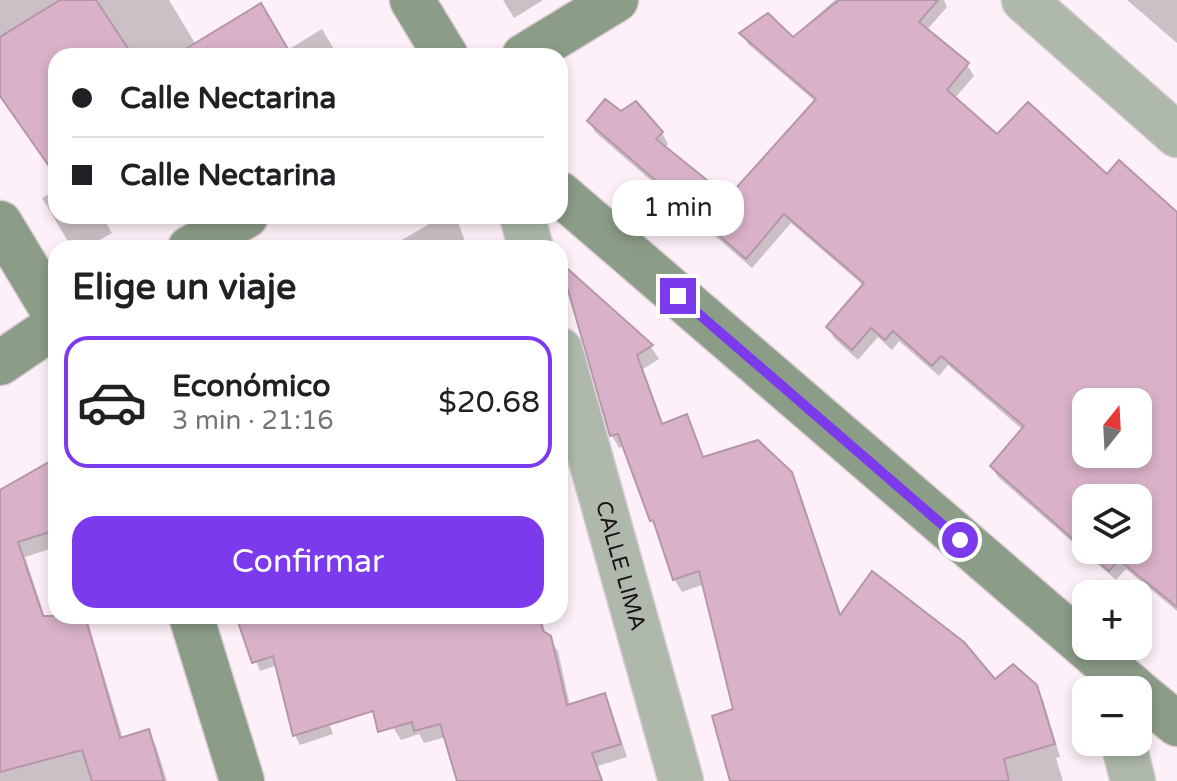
<!DOCTYPE html>
<html lang="es">
<meta charset="utf-8">
<style>
:root{--surface:#fff;--page:#f2f2f2;--text:#202124;--muted:#757577;--line:#e0e0e0;--accent:#7c3aed}
body{margin:0;font-family:"Varela Round",sans-serif;background:var(--page);color:var(--text);height:100vh;display:flex;flex-direction:column;font-size:30px;white-space:nowrap}
*{box-sizing:border-box;margin:0}
p{font-size:26px;color:var(--muted)}
.icon{flex:none;width:44px;height:44px;fill:none;stroke:currentColor;stroke-width:2;stroke-linecap:round;stroke-linejoin:round}
.map{position:relative;flex:1;overflow:hidden}
.drawer{position:absolute;left:48px;top:240px;width:520px;height:384px;display:flex;flex-direction:column;background:var(--surface);border-radius:24px;box-shadow:0 4px 12px #0003}
.drawer>*{flex:none}
.banner{position:absolute;left:48px;top:48px;width:520px;height:176px;border-radius:24px;box-shadow:0 4px 12px #0003;display:grid;align-content:center;height:176px;padding:0 24px;background:var(--surface)}
.needle{width:52px;rotate:18deg}
.buttons{position:absolute;left:1072px;top:388px;display:grid;gap:16px}
.buttons a{display:grid;place-items:center;width:80px;height:80px;border-radius:16px;background:var(--surface);box-shadow:0 4px 12px #0003;font-size:40px}
.end{position:absolute;width:36px;height:36px;margin:-18px;border:10px solid #7c3aed;background:#fff;box-shadow:0 0 0 4px #fff}
.from{border-radius:50%}
.bubble{position:absolute;height:56px;border-radius:24px;background:var(--surface);box-shadow:0 4px 12px #0003;font-size:26px;font-weight:600;line-height:56px;text-align:center}
.banner b{display:flex;align-items:center;gap:28px;height:76px;font-size:30px}
.banner b+b{border-top:2px solid var(--line)}
.banner i{width:20px;height:20px;background:var(--text)}
ul{padding:0;list-style:none}
li{display:flex;align-items:center;gap:24px;height:132px;margin:0 16px 12px;padding:0 8px;border:4px solid transparent;border-radius:24px}
li div{flex:1}
li b{display:block;font-size:30px}
li em{font-style:normal;font-weight:600}
li.on{border-color:var(--accent)}
li>.icon{width:72px;height:72px;stroke-width:1.5}
h2{padding:0 24px;font-size:36px;line-height:96px}
.cta{display:flex;gap:16px;margin-top:auto;padding:16px 24px}
.cta a{flex:1;height:92px;border-radius:24px;background:var(--accent);color:#fff;font-size:32px;font-weight:600;line-height:92px;text-align:center}
.map>svg:first-child{display:block}
.shadow{fill:#0003;fill-rule:evenodd}
.building{fill:#d9b2c9;stroke:#b697a9;stroke-width:2;fill-rule:evenodd}
.lines{fill:none;stroke-linecap:round;stroke-linejoin:round}
.street-casing{stroke:#daccd4;stroke-width:47}
.secondary-casing{stroke:#daccd4;stroke-width:47}
.street{stroke:#aeb9ab;stroke-width:44}
.secondary{stroke:#8b9c87;stroke-width:44}
.route{stroke:#7c3aed;stroke-width:10}
.labels{text-anchor:middle;dominant-baseline:central;stroke-width:8;stroke-linejoin:round;paint-order:stroke}
.street-label{font-size:22px;fill:#1c1118;stroke:#fff}
</style>
<div class="map">
<svg width="1177" height="781" viewBox="0 0 1177 781">
<rect width="100%" height="100%" fill="#fef0f8"/>
<path class="shadow" d="M0,0H169L196,45L286,51L322,29L338,56H56V174L0,67Z
M503,0H543L514,18Z
M835,0H944L947,7L926,31L967,65L974,76L954,99L998,137L1107,177L1177,215V611L1126,569L1116,580L998,477L992,467L1023,430L948,365L939,376L899,341L892,350L878,337L858,360L834,338L828,327L864,286L791,223L752,268L595,132L589,121L620,113L662,133L668,144L664,148L729,199L816,102L748,44L742,33L792,38ZM1086,402H1138V454H1086ZM1086,498H1138V550H1086Z
M1127,0H1177V43Z
M56,190V216H102L112,233L85,248H72L42,198Z
M443,216H456L467,248H388Z
M561,266L651,347L659,359L643,369L664,426L686,417L704,459L791,474L798,487L841,616L995,682L1035,686L1043,700L1060,757L1056,758L1063,781H732L735,711L705,584L682,592L674,579L660,534L652,520L625,446L619,448L612,436Z
M56,460V547L25,557L45,617L56,614V616H86L123,739L148,732L156,746L167,781H0V492Z
M239,616H293L333,734L300,745L295,735L278,665L260,671Z
M360,616H541L546,635L558,651L570,706L604,696L611,709L627,757L598,766L603,781H460L446,737L424,743L419,734L401,740L393,727Z"/>
<path class="building" d="M60,0H96L133,56H56V176L0,96V37Z
M839,0H938L919,22L969,63L947,90L997,134L1028,102L1107,174L1119,160L1177,212V607L1119,560L1109,571L990,466L1024,426L941,356L932,366L893,331L885,340L871,328L852,350L826,327L864,283L784,214L746,259L587,121L605,99L621,111L636,101L663,132L656,139L728,197L816,99L739,33L768,13L793,37ZM1086,402H1138V454H1086ZM1086,498H1138V550H1086Z
M261,3L292,56H174Z
M560,262L653,345L637,355L662,424L687,414L703,457L758,440L792,472L840,615L872,571L964,642L995,679L1013,664L1037,685L1055,744L1004,759L1009,781H730L712,716L733,709L699,571L673,580L653,520L650,521L618,434L610,436Z
M56,458V530L18,542L43,616H85L120,738L149,729L164,781H92L82,750L0,772V490Z
M236,616H539L543,631L551,636L567,705L605,693L621,744L592,753L602,781H457L440,724L414,731L412,722L378,732L373,711L293,736L273,656L252,663Z"/>
<g class="lines">
<defs>
<g id="street">
<path d="M1024,0L1177,135"/>
<path d="M522,216L531,248"/>
<path id="s1" d="M560,350L681,781"/>
<path d="M1123,742L1133,781"/>
</g>
<path id="secondary" d="M412,0L446,56
M524,56L616,0
M560,194L1136,690
M0,223L56,316
M190,248L246,216
M0,363L56,325
M191,616L242,781
M1138,692L1177,724"/>
</defs>
<use href="#street" class="street-casing"/>
<use href="#secondary" class="secondary-casing"/>
<use href="#street" class="street"/>
<use href="#secondary" class="secondary"/>
</g>
<g class="lines">
<path class="route" d="M678,296L960,540"/>
</g>
<g class="labels">
<g class="street-label">
<text stroke="none"><textPath href="#s1" startOffset="224">CALLE LIMA</textPath></text>
</g>
</g>
</svg>
<div class="buttons">
<a><svg class="needle" viewBox="-14 -14 28 28"><path d="M0-13l5 13h-10z" fill="#e53935"/><path d="M0 13l5-13h-10z" fill="#757577"/></svg></a>
<a><svg class="icon" aria-label="layers" viewBox="0 0 24 24"><path d="M12 4l9 5-9 5-9-5zM3 14l9 5 9-5"/></svg></a>
<a>+</a>
<a>−</a>
</div>
<i class="end from" style="left:960px;top:540px"></i>
<i class="end" style="left:678px;top:296px"></i>
<div class="bubble" style="left:612px;top:180px;width:132px">1 min</div>
<div class="banner">
<b><i class="from"></i>Calle Nectarina</b>
<b><i></i>Calle Nectarina</b>
</div>
<section class="drawer">
<h2>Elige un viaje</h2>
<ul>
<li class="on"><svg class="icon" aria-label="car" viewBox="0 0 24 24"><path d="M5 17H2v-5l4-1 3-4h7l3 4 3 1v5h-3M9 17h6M6 11h13"/><circle cx="7" cy="17" r="2"/><circle cx="17" cy="17" r="2"/></svg><div><b>Económico</b><p>3 min · 21:16</p></div><em>$20.68</em></li>
</ul>
<div class="cta"><a>Confirmar</a></div>
</section>
</div>
